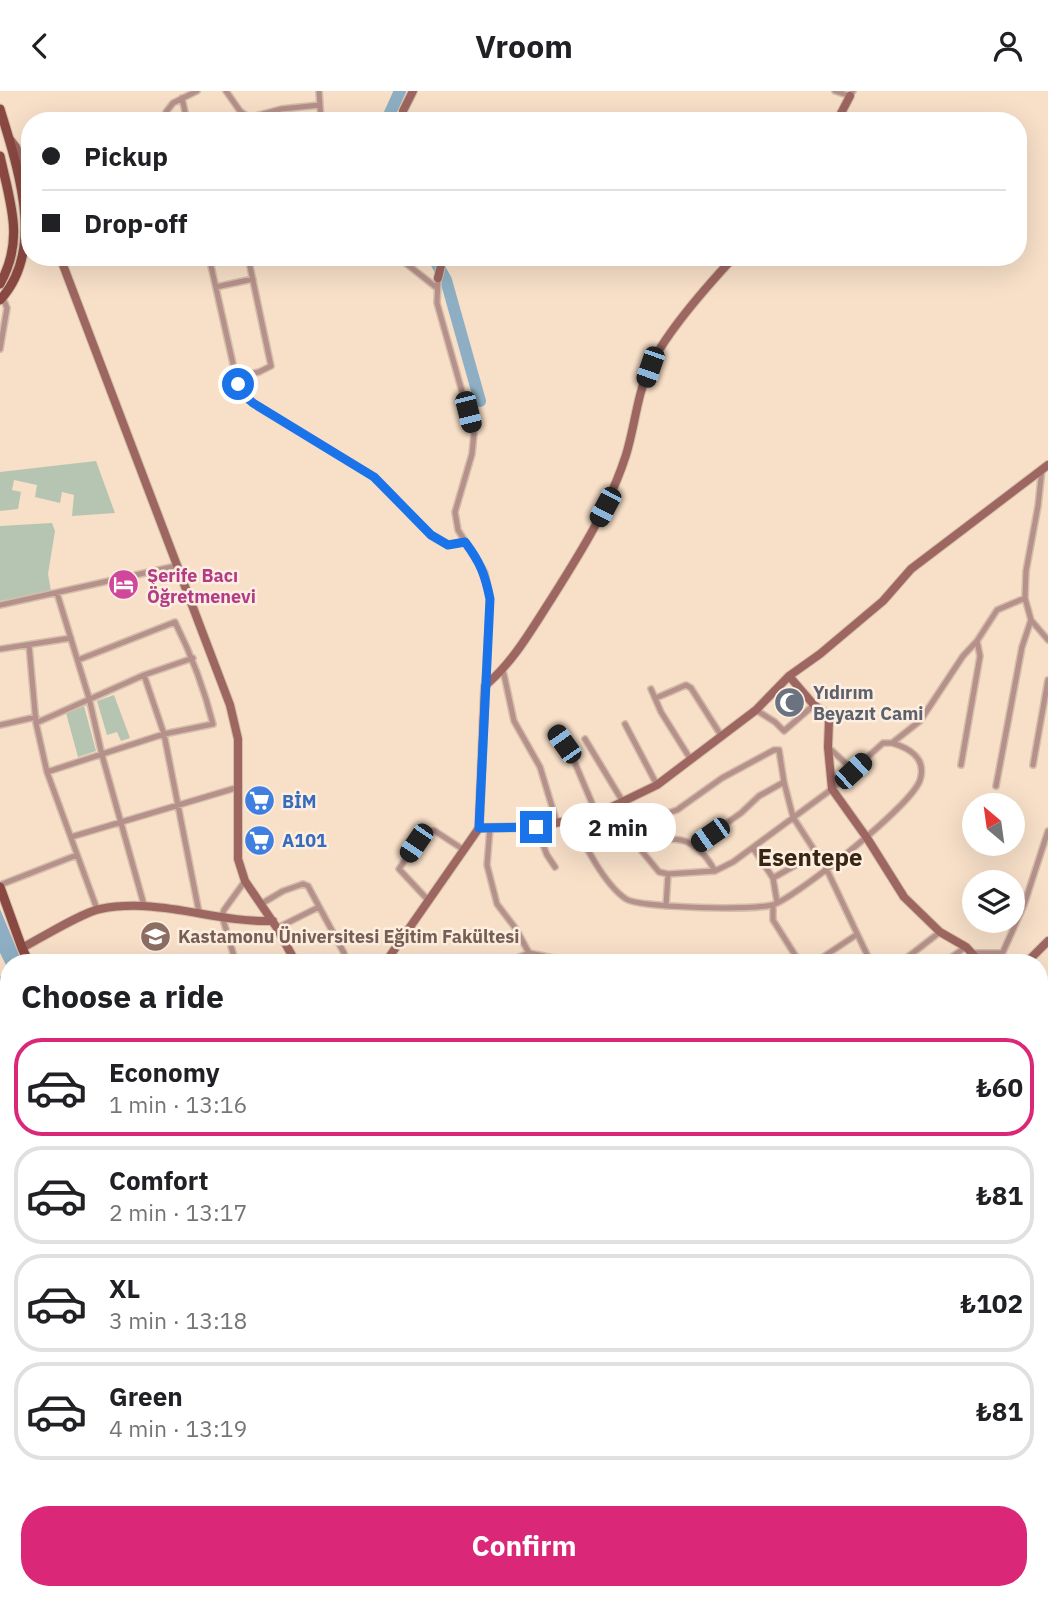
<!DOCTYPE html>
<meta charset="utf-8">
<style>
:root{--surface:#fff;--page:#f2f2f2;--text:#202124;--muted:#757577;--line:#e0e0e0;--accent:#db2777}
body{margin:0;font-family:"IBM Plex Sans",sans-serif;background:var(--page);color:var(--text);height:100vh;display:flex;flex-direction:column;font-size:26px;white-space:nowrap}
*{box-sizing:border-box;margin:0}
p{font-size:23px;color:var(--muted)}
.icon{flex:none;width:38px;height:38px;fill:none;stroke:currentColor;stroke-width:2;stroke-linecap:round;stroke-linejoin:round}
.map{position:relative;flex:1;overflow:hidden}
.sheet{position:absolute;left:0px;top:863px;width:1048px;height:646px;display:flex;flex-direction:column;background:var(--surface);border-radius:28px 28px 0 0;box-shadow:0 7px 28px #0002}
.sheet>*{flex:none}
.guide{position:absolute;left:21px;top:21px;width:1006px;height:154px;border-radius:28px;box-shadow:0 7px 28px #0002;display:grid;align-content:center;height:154px;padding:0 21px;background:var(--surface)}
.needle{width:46px;rotate:331deg}
.fabs{position:absolute;left:962px;top:702px;display:grid;gap:14px}
.fabs a{display:grid;place-items:center;width:63px;height:63px;border-radius:50%;background:var(--surface);box-shadow:0 7px 28px #0002;font-size:35px}
.end{position:absolute;width:32px;height:32px;margin:-16px;border:9px solid #1a73e8;background:#fff;box-shadow:0 0 0 4px #fff}
.from{border-radius:50%}
.bubble{position:absolute;height:49px;border-radius:24px;background:var(--surface);box-shadow:0 7px 28px #0002;font-size:23px;font-weight:800;line-height:49px;text-align:center}
.car{position:absolute;width:21px;height:42px;margin:-21px -10px;border-radius:9px;box-shadow:0 0 5px 2px #0007;background:linear-gradient(#222 24%,#8ab4d8 0 40%,#222 0 76%,#8ab4d8 0 86%,#222 0)}
.guide b{display:flex;align-items:center;gap:24px;height:66px;font-size:26px}
.guide b+b{border-top:2px solid var(--line)}
.guide i{width:18px;height:18px;background:var(--text)}
ul{padding:0;list-style:none}
li{display:flex;align-items:center;gap:21px;height:98px;margin:0 14px 10px;padding:0 7px;border:4px solid var(--line);border-radius:28px}
li div{flex:1}
li b{display:block;font-size:26px}
li em{font-style:normal;font-weight:800}
li.selected{border-color:var(--accent)}
li>.icon{width:63px;height:63px;stroke-width:1.5}
h2{padding:0 21px;font-size:32px;line-height:84px}
.button{display:flex;gap:14px;margin-top:auto;padding:14px 21px}
.button a{flex:1;height:80px;border-radius:28px;background:var(--accent);color:#fff;font-size:28px;font-weight:800;line-height:80px;text-align:center}
header{display:flex;justify-content:space-between;align-items:center;height:91px;padding:0 21px;background:var(--surface);font-size:32px;font-weight:800}
.map>svg:first-child{display:block}
.green{fill:#b6c5b2}
.water{fill:#8eafc3}
.lines{fill:none;stroke-linecap:round;stroke-linejoin:round}
.river{stroke:#8eafc3;stroke-width:12}
.street-casing{stroke:#d3bea9;stroke-width:8}
.secondary-casing{stroke:#d3bea9;stroke-width:10}
.primary-casing{stroke:#d3bea9;stroke-width:11}
.street{stroke:#b6908b;stroke-width:5}
.secondary{stroke:#9d6660;stroke-width:8}
.primary{stroke:#8a4842;stroke-width:9}
.route{stroke:#1a73e8;stroke-width:9}
.labels{text-anchor:middle;dominant-baseline:central;stroke-width:5;stroke-linejoin:round;paint-order:stroke}
.hotel-label{font-size:18px;font-weight:bold;fill:#b23c85;stroke:#fdeee0;text-anchor:start}
.worship-label{font-size:18px;font-weight:bold;fill:#5b616d;stroke:#fdeee0;text-anchor:start}
.shop-label{font-size:18px;font-weight:bold;fill:#366cbe;stroke:#fdeee0;text-anchor:start}
.education-label{font-size:18px;font-weight:bold;fill:#785e54;stroke:#fdeee0;text-anchor:start}
.district-label{font-size:24px;font-weight:bold;fill:#372613;stroke:#fdeee0}
</style>
<header><svg class="icon" aria-label="back" viewBox="0 0 24 24"><path d="M15 5l-7 7 7 7"/></svg>Vroom<svg class="icon" aria-label="person" viewBox="0 0 24 24"><circle cx="12" cy="8" r="4"/><path d="M4 21q1-7 8-7t8 7"/></svg></header>
<div class="map">
<svg width="1048" height="1508" viewBox="0 0 1048 1508">
<rect width="100%" height="100%" fill="#f7dfc8"/>
<path class="green" d="M96,370L115,422L72,425L74,404L62,401L60,412L35,406L37,394L14,389L12,399L21,401L18,418L0,420V381Z
M52,432L55,440L48,483L51,500L0,510V435Z
M114,604L130,647L121,650L117,641L107,644L97,610Z
M84,615L96,660L78,666L66,622Z
M0,992L9,1008V1090L0,1073Z
M1045,1090H1048V1164L1040,1126V1092Z
M1040,1312L1048,1324V1423L1040,1410Z
M1040,1429L1048,1443V1508H1026L1021,1500H1040Z"/>
<path class="water" d="M0,818L22,871L9,872V880L0,862Z"/>
<g class="lines">
<path class="river" d="M389,30L390,22L400,0
M433,166L446,189L480,310"/>
<defs>
<path id="street" d="M226,0L240,20L253,30
M319,0L321,30
M835,0L850,5L853,0
M182,7L187,30
M248,27L281,18L320,14
M168,30L166,21L173,12L197,0
M209,166L236,286L245,307L375,386L431,444L448,454L465,451
M398,166L437,197
M438,187L437,212L474,343L472,363L455,421L458,439L485,482L490,507L485,595
M216,196L253,188
M0,258L7,217L3,207
M236,286L259,281L271,275L248,166
M1042,378L1038,415L1026,480L1025,507L1031,529L1048,549
M57,502L89,607L102,664L144,814
M0,514L176,475
M29,554L36,632L47,681L97,818
M0,558L71,547
M503,579L514,630L540,676L557,732
M144,584L164,643L199,821
M651,598L661,621L691,669
M656,607L686,594L691,597L722,646
M756,619L775,631L784,640L814,614
M36,632L144,584L193,567
M625,633L657,694
M0,634L36,626
M556,641L572,665L600,731L627,742L659,781L668,783L715,780L733,771L832,698L883,652H892L920,630L963,565L977,550L997,519L1025,507
M585,648L623,711
M828,656L853,679
M961,674L980,565L977,550
M1033,674L1048,589
M47,681L164,643L213,633C204,597 192,565 175,531L78,569
M996,695L1022,556L1031,529
M575,728C581,751 606,795 626,808C640,817 759,820 775,813C801,802 912,714 920,689C927,667 909,657 892,652
M536,736L547,764L555,776
M490,737L487,774L497,813L516,838L529,862
M618,739L677,719L722,687L774,659H779L784,691L793,726L827,779L871,872
M71,746L239,696
M638,754C674,745 694,742 715,780
M694,755L741,722L759,705L784,691
M753,757L773,787L777,811
M773,787L817,762
M0,794L77,764
M428,809L399,778L416,752L429,740H435L464,759
M261,813L283,800L303,793L308,795L344,862
M773,814V829L800,872
M666,815L668,783
M277,837L319,816
M529,862L558,868L560,872
M971,862H1002
M389,867L417,872
M236,872L222,825L224,819L245,790
M505,872L529,862
M814,872L856,844
M900,872L940,841
M943,872L966,856
M998,872L1024,814L1048,740
M1040,910L1048,920
M1040,979L1048,967
M0,984L9,1000
M0,1155L9,1153
M0,1299H9
M74,1500L76,1508
M164,1500L166,1508
M469,1500L489,1508
M626,1500L654,1503L667,1508
M840,1500L852,1508
M362,1508L363,1500
M417,1508V1500
M557,1508L601,1500
M670,1508L677,1500
M713,1508L723,1500
M743,1508L761,1505L786,1508
M855,1508L859,1500"/>
<path id="secondary" d="M403,30V20L413,0
M837,30L850,5
M9,47L16,56L30,88
M60,166L230,614L238,648V768L245,790L277,837L296,872
M438,187L443,166
M789,585L814,614L823,620L829,630L828,656L832,698L867,747L904,806L940,841L966,856L981,872
M479,737L536,736L595,724L657,694L756,619L789,585L820,563L883,510L911,478L1048,374
M22,857C41,847 81,822 100,818C159,806 215,832 273,830
M385,872L479,737L485,595C513,571 530,541 550,510C579,464 609,417 626,364C635,335 637,303 650,276C665,243 709,193 734,166
M1026,872L1048,850
M1040,1055L1048,1051
M1040,1416L1048,1429
M0,1493L9,1492
M108,1500L142,1508
M534,1508L536,1500"/>
<path id="primary" d="M0,18C17,75 47,158 0,209
M0,65C10,112 25,148 0,193
M0,796L22,857L29,872
M0,890L9,906
M257,1500L258,1508
M291,1500L293,1508"/>
</defs>
<use href="#street" class="street-casing"/>
<use href="#secondary" class="secondary-casing"/>
<use href="#primary" class="primary-casing"/>
<use href="#street" class="street"/>
<use href="#secondary" class="secondary"/>
<use href="#primary" class="primary"/>
</g>
<g class="lines">
<path class="route" d="M238,293L241,301L253,312L374,386L431,444L448,454L465,451C480,471 485,483 490,508L479,737L536,736"/>
</g>
<defs>
<symbol id="hotel-disc" viewBox="-11 -11 22 22"><circle r="9.5" fill="#d1479c" stroke="#fdeee0"/><path d="M-6-4.5h1.5V1H6V5H4.5V3h-9V5H-6ZM-4 0a1.8 1.8 0 1 1 3.6 0ZM.5 0V-2.5h3Q6-2.5 6 0Z" fill="#fff"/></symbol>
<symbol id="mosque-disc" viewBox="-11 -11 22 22"><circle r="9.5" fill="#6b7280" stroke="#fdeee0"/><path d="M3.5-4.9A6 6 0 1 0 3.5 4.9A5 5 0 1 1 3.5-4.9Z" fill="#fff"/></symbol>
<symbol id="supermarket-disc" viewBox="-11 -11 22 22"><circle r="9.5" fill="#3f7fe0" stroke="#fdeee0"/><path d="M-6-5.5h2.5l.6 2H6L4.5 2H-2.5L-4.4-4H-6ZM-1.5 3.2a1.3 1.3 0 1 0 .1 0ZM3 3.2a1.3 1.3 0 1 0 .1 0Z" fill="#fff"/></symbol>
<symbol id="university-disc" viewBox="-11 -11 22 22"><circle r="9.5" fill="#8d6e63" stroke="#fdeee0"/><path d="M0-5L7-2L0 1L-7-2ZM-4 1L0 2.5L4 1V4Q0 6-4 4Z" fill="#fff"/></symbol>
</defs>
<g fill-rule="evenodd">
<use href="#hotel-disc" x="106" y="476" width="35" height="35"/>
<use href="#mosque-disc" x="772" y="594" width="35" height="35"/>
<use href="#supermarket-disc" x="242" y="692" width="35" height="35"/>
<use href="#supermarket-disc" x="242" y="732" width="35" height="35"/>
<use href="#university-disc" x="138" y="828" width="35" height="35"/>
</g>
<g class="labels">
<g class="hotel-label">
<text x="147" y="484">Şerife Bacı<tspan x="147" dy="21">Öğretmenevi</tspan></text>
</g>
<g class="worship-label">
<text x="813" y="601">Yıdırım<tspan x="813" dy="21">Beyazıt Cami</tspan></text>
</g>
<g class="shop-label">
<text x="282" y="710">BİM</text>
<text x="282" y="749">A101</text>
</g>
<g class="education-label">
<text x="178" y="845">Kastamonu Üniversitesi Eğitim Fakültesi</text>
</g>
<g class="district-label">
<text x="810" y="766">Esentepe</text>
</g>
</g>
</svg>
<div class="fabs">
<a><svg class="needle" viewBox="-14 -14 28 28"><path d="M0-13l5 13h-10z" fill="#e53935"/><path d="M0 13l5-13h-10z" fill="#757577"/></svg></a>
<a><svg class="icon" aria-label="layers" viewBox="0 0 24 24"><path d="M12 4l9 5-9 5-9-5zM3 14l9 5 9-5"/></svg></a>
</div>
<i class="end from" style="left:238px;top:293px"></i>
<i class="end" style="left:536px;top:736px"></i>
<div class="bubble" style="left:560px;top:712px;width:116px">2 min</div>
<i class="car" style="left:650px;top:276px;rotate:199deg"></i>
<i class="car" style="left:468px;top:321px;rotate:166deg"></i>
<i class="car" style="left:605px;top:416px;rotate:208deg"></i>
<i class="car" style="left:564px;top:653px;rotate:325deg"></i>
<i class="car" style="left:853px;top:680px;rotate:47deg"></i>
<i class="car" style="left:710px;top:744px;rotate:235deg"></i>
<i class="car" style="left:416px;top:752px;rotate:214deg"></i>
<div class="guide">
<b><i class="from"></i>Pickup</b>
<b><i></i>Drop-off</b>
</div>
<section class="sheet">
<h2>Choose a ride</h2>
<ul>
<li class="selected"><svg class="icon" aria-label="car" viewBox="0 0 24 24"><path d="M5 17H2v-5l4-1 3-4h7l3 4 3 1v5h-3M9 17h6M6 11h13"/><circle cx="7" cy="17" r="2"/><circle cx="17" cy="17" r="2"/></svg><div><b>Economy</b><p>1 min · 13:16</p></div><em>₺60</em></li>
<li><svg class="icon" aria-label="car" viewBox="0 0 24 24"><path d="M5 17H2v-5l4-1 3-4h7l3 4 3 1v5h-3M9 17h6M6 11h13"/><circle cx="7" cy="17" r="2"/><circle cx="17" cy="17" r="2"/></svg><div><b>Comfort</b><p>2 min · 13:17</p></div><em>₺81</em></li>
<li><svg class="icon" aria-label="car" viewBox="0 0 24 24"><path d="M5 17H2v-5l4-1 3-4h7l3 4 3 1v5h-3M9 17h6M6 11h13"/><circle cx="7" cy="17" r="2"/><circle cx="17" cy="17" r="2"/></svg><div><b>XL</b><p>3 min · 13:18</p></div><em>₺102</em></li>
<li><svg class="icon" aria-label="car" viewBox="0 0 24 24"><path d="M5 17H2v-5l4-1 3-4h7l3 4 3 1v5h-3M9 17h6M6 11h13"/><circle cx="7" cy="17" r="2"/><circle cx="17" cy="17" r="2"/></svg><div><b>Green</b><p>4 min · 13:19</p></div><em>₺81</em></li>
</ul>
<div class="button"><a>Confirm</a></div>
</section>
</div>
